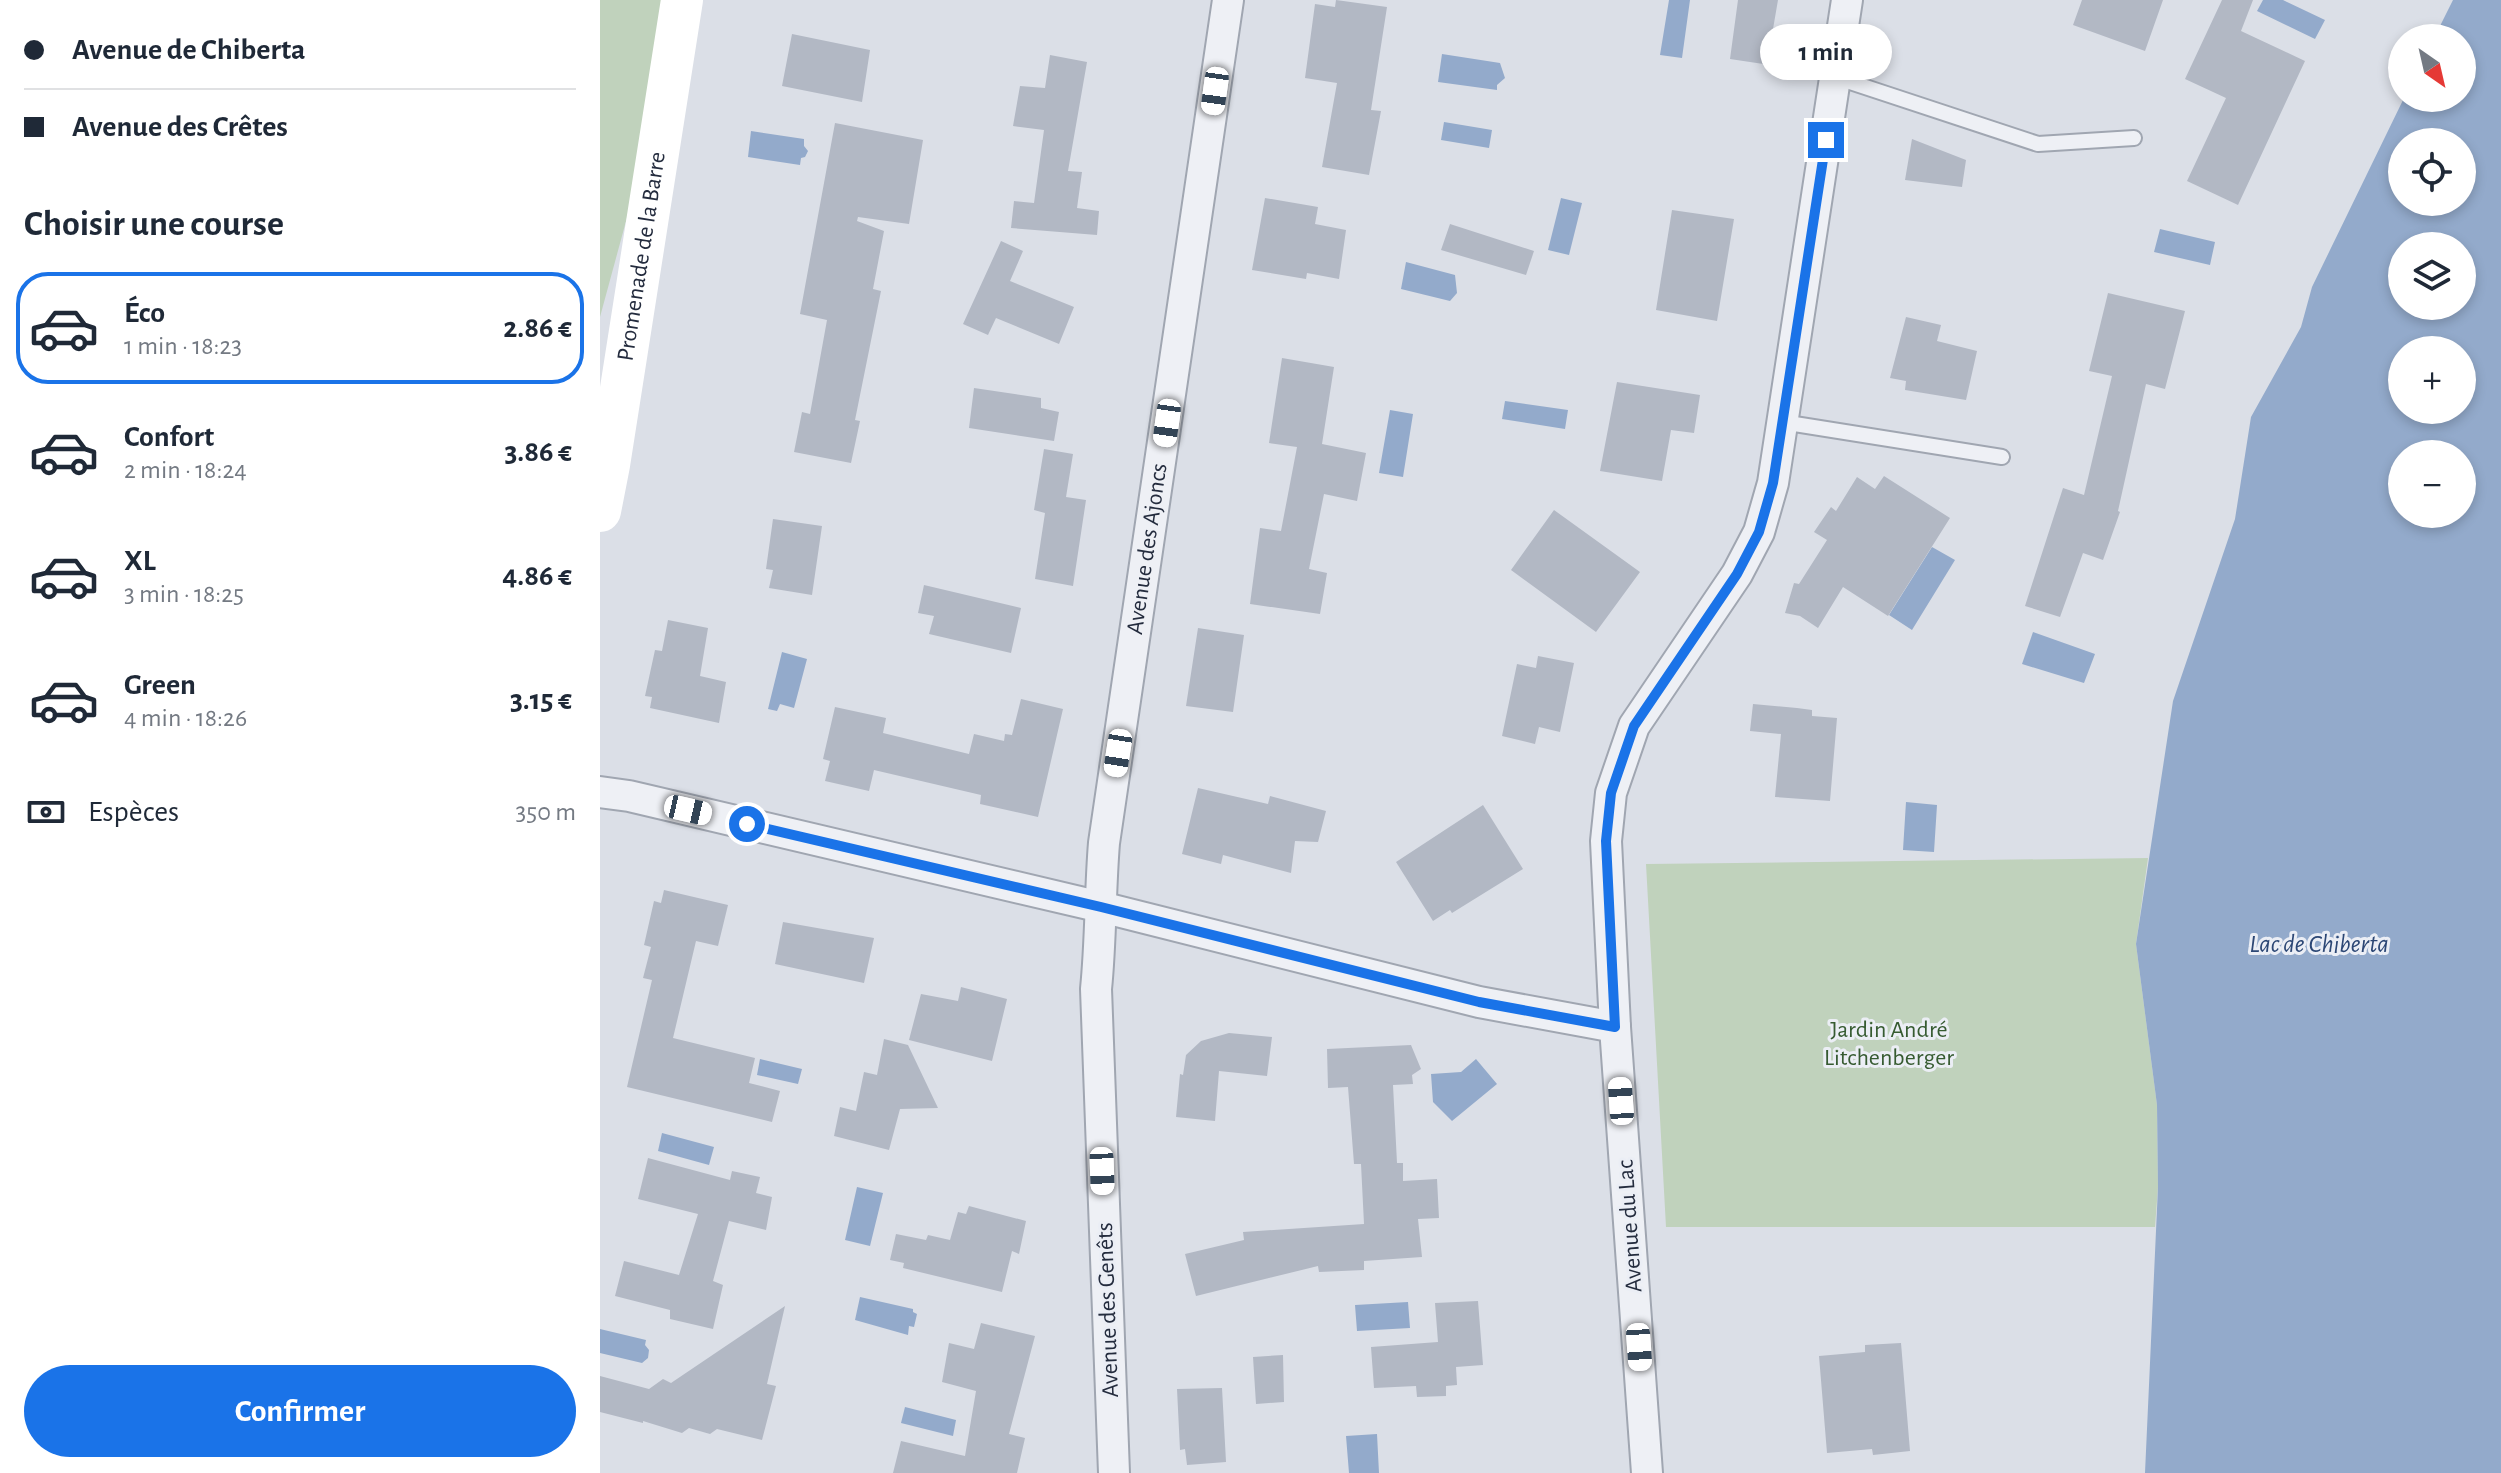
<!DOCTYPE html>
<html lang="fr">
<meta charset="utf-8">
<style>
:root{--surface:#fff;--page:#f6f6f7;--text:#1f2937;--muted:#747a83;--line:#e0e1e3;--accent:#1a73e8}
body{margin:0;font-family:"Alegreya Sans",sans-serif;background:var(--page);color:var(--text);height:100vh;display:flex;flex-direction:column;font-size:30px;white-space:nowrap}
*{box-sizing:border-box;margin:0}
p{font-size:26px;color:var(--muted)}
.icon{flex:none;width:44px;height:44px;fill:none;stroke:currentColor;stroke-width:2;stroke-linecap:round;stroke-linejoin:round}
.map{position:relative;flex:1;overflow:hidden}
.drawer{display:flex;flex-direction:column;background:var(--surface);width:600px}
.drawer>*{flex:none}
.top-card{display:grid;align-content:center;height:176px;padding:0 24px;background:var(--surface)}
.needle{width:52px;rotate:146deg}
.controls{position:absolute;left:1788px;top:24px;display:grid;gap:16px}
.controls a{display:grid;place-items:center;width:88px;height:88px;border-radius:50%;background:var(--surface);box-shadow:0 4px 12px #0003;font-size:40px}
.end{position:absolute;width:36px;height:36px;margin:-18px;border:10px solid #1a73e8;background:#fff;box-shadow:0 0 0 4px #fff}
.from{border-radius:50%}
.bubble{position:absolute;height:56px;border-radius:28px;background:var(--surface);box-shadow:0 4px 12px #0003;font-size:26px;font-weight:600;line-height:56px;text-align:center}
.car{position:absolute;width:24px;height:48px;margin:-24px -12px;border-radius:10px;box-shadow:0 0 6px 2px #0007;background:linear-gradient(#fff 24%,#345 0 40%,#fff 0 76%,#345 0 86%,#fff 0)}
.top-card b{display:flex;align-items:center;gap:28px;height:76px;font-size:30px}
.top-card b+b{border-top:2px solid var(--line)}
.top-card i{width:20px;height:20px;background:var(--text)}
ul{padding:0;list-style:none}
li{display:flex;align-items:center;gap:24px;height:112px;margin:0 16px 12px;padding:0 8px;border:4px solid transparent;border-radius:32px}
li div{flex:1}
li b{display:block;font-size:30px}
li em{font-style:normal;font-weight:600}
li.on{border-color:var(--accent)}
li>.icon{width:72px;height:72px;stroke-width:1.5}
h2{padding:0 24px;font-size:36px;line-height:96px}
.pay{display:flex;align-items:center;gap:20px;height:88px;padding:0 24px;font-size:30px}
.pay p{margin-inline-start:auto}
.cta{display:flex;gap:16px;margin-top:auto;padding:16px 24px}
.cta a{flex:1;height:92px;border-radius:48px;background:var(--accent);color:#fff;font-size:32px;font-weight:600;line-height:92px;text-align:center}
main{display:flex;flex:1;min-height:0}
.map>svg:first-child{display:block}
.green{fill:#c0d2bc}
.water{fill:#93aacb;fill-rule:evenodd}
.building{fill:#b2b8c4}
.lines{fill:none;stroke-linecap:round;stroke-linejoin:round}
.service-casing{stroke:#a0a6b1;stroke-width:18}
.minor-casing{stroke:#a0a6b1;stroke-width:34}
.service{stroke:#eef0f5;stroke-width:14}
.minor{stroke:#eef0f5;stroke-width:30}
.secondary{stroke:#fff;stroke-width:42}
.route{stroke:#1a73e8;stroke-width:10}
.labels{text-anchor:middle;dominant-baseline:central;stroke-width:6;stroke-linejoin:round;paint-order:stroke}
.street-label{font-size:24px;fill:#242c3e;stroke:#ebeef5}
.park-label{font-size:24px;fill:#365b31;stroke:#ebeef5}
.water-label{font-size:26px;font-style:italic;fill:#2c4775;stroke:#ebeef5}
</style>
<main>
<section class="drawer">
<div class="top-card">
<b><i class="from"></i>Avenue de Chiberta</b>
<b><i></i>Avenue des Crêtes</b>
</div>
<h2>Choisir une course</h2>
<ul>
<li class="on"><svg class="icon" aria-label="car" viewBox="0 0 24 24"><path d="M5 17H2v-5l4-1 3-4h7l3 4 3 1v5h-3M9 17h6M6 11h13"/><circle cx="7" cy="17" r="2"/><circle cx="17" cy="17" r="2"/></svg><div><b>Éco</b><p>1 min · 18:23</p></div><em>2.86 €</em></li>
<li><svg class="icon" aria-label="car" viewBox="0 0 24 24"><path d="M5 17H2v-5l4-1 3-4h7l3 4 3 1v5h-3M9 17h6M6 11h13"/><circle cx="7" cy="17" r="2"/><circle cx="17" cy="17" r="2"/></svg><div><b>Confort</b><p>2 min · 18:24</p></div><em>3.86 €</em></li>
<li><svg class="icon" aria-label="car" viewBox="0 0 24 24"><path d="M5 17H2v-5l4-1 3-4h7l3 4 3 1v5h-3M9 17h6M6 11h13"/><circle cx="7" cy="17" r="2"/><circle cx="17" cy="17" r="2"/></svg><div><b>XL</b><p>3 min · 18:25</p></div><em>4.86 €</em></li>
<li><svg class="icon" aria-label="car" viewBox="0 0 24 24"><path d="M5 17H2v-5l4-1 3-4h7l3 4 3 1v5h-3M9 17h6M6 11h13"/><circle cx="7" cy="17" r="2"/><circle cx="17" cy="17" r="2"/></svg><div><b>Green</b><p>4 min · 18:26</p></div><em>3.15 €</em></li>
</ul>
<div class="pay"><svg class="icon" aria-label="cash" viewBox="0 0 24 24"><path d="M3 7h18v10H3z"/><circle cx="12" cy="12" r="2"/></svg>Espèces<p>350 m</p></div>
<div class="cta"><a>Confirmer</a></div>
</section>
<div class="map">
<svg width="1901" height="1473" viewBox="0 0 1901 1473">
<rect width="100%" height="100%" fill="#dbdfe7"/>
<path class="green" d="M0,0H86L0,317Z
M1548,858L1536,944L1557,1105L1558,1187L1555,1227H1066L1046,864Z"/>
<path class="water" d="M1069,0H1090L1082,58L1060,55Z
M1663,0H1683L1725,20L1715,39L1657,11Z
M1853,0H1901V1473H1545L1558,1187L1557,1105L1536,944L1573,701L1635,519L1651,417L1701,327L1712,287L1804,98H1862V38H1834ZM1802,142H1862V202H1802ZM1802,246H1862V306H1802ZM1802,350H1862V410H1802ZM1802,454H1862V514H1802Z
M842,54L900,63L905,78L897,85V90L838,82Z
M844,122L892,130L889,148L841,140Z
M151,131L204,139V146L208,151L205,157L201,158L200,165L148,157Z
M961,198L982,203L969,255L948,250Z
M1560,229L1615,242L1610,265L1554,252Z
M806,262L855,275L857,293L850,301L801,289Z
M905,401L968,410L965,429L902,419Z
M790,410L813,414L803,477L779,473Z
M1332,547L1355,560L1312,630L1289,615Z
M1433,632L1495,654L1484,683L1422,664Z
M182,652L207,659L194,708L180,704L177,711L168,709Z
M1306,802L1337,805L1334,852L1303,850Z
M160,1059L202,1069L198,1084L157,1075Z
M876,1059L897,1084L852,1121L833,1102L831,1074L861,1072Z
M62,1133L114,1147L109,1165L58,1151Z
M257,1187L283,1193L270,1246L245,1240Z
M260,1297L313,1309V1312L317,1314L314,1327L309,1326L308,1335L255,1320Z
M808,1302L810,1328L757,1331L755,1305Z
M0,1329L46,1340L45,1345L49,1350L48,1358L42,1363L0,1353Z
M305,1407L356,1420L353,1436L301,1423Z
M777,1434L779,1473H749L746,1436Z"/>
<path class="building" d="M736,0L787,7L771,110L781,111L769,175L722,167L737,83L705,78L715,4L735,7Z
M1138,0H1178L1173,29L1195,33L1190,68L1130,59Z
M1482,0H1563L1545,51L1473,25Z
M1622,0H1653L1641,31L1705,61L1638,205L1587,181L1626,98L1585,79Z
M192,34L270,50L262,102L182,86Z
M450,55L487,62L468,171L482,172L477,208L499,211L497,235L411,228L414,201L434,203L444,130L413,126L420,86L445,88Z
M235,123L323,140L309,224L258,217L257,221L284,231L273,289L281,291L255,420L260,421L251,463L194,452L202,412L210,414L227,320L200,314Z
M1312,139L1366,160L1362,187L1305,180Z
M665,198L718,207L715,224L746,230L739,279L707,273L706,279L652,270Z
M1072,210L1134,219L1117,321L1056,310Z
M850,224L934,251L926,275L841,250Z
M401,241L423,251L410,281L474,307L459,344L396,318L388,335L363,324Z
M1508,293L1585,311L1565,389L1546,384L1518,511L1520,512L1503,560L1483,553L1460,617L1425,606L1463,488L1484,495L1512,376L1489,371Z
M1306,317L1341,325L1337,341L1377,351L1366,400L1305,390L1306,381L1290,378Z
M682,358L734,367L722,444L766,453L757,501L724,494L709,569L727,573L720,614L650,604L660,528L681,531L697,447L669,443Z
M1017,382L1100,395L1094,433L1071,430L1062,481L1000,471Z
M374,388L441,398V408L459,412L454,441L369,428Z
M444,449L473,454L466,497L486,500L473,586L435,579L445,513L434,510Z
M1284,476L1350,518L1288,616L1243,587L1218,628L1200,616L1185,613L1194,583L1199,584L1227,540L1214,532L1231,507L1236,511L1257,477L1275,489Z
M954,510L1040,572L996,632L911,570Z
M173,519L222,526L212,595L169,588L173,570L166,569Z
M324,585L421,608L411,653L329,634L334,616L318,613Z
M68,620L108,628L100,676L126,682L119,723L50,708L52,697L45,696L55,650L62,651Z
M598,628L644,635L633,712L586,706Z
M938,656L974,663L960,732L939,727L935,744L902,736L917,664L936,668Z
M421,699L463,709L438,817L380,804L381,795L274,770L269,791L225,781L230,761L223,759L235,707L286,718L283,733L369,754L374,734L404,741L405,734L412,735Z
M1153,704L1197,708L1212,710V716L1237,718L1230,801L1175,797L1181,734L1150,731Z
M598,788L668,804L670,796L726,811L718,842L695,841L691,873L623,855L621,864L582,854Z
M883,805L923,869L852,913L850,910L833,921L796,862Z
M64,890L128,905L118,946L96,941L73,1038L155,1058L149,1083L180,1091L172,1122L27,1087L52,980L43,978L51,947L44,945L54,901L61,903Z
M183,922L274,938L264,983L175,964Z
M361,987L407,999L392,1061L309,1040L321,994L358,1001Z
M629,1033L672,1037L667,1076L619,1071L615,1121L576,1117L580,1074L583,1075L586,1055L601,1041Z
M284,1039L308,1045L338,1108L300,1109L289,1150L234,1136L240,1107L256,1111L264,1072L277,1075Z
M811,1045L821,1069L812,1075L813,1084L793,1085L797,1163H803V1181L837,1179L839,1218L818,1219L822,1257L764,1261V1270L719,1272L718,1266L596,1296L585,1254L644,1240L643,1232L764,1224L761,1164H754L748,1087L728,1088L727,1049Z
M48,1158L130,1180L132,1171L160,1177L156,1193L172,1197L166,1230L129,1221L113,1281L123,1285L113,1329L70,1319V1310L15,1296L24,1261L79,1275L98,1214L38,1199Z
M369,1206L426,1221L419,1254L412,1251L402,1292L303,1268L304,1263L290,1260L296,1234L326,1240L328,1235L350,1240L358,1212L366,1214Z
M878,1301L883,1365L856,1367L857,1385L846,1386V1396L817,1397L816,1386L774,1388L771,1347L838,1342L835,1303Z
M185,1306L167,1384L176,1386L162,1440L117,1429L110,1434L89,1428L82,1433L43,1421V1423L0,1412V1376L49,1389L63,1379L71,1383Z
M381,1323L435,1336L409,1434L425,1438L417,1473H293L301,1441L365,1456L376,1391L342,1382L349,1343L374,1349Z
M1301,1343L1310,1451L1273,1455L1272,1449L1227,1453L1219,1356L1265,1352V1345Z
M683,1355L684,1402L656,1404L653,1357Z
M622,1388L626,1462L587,1465L585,1449L580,1450L577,1389Z"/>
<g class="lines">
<defs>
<path id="service" d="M1235,77L1438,144L1534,138
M1182,422L1402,457"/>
<g id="minor">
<path d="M0,792L29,796L501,907L879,1002L1015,1027"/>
<path id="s1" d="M514,1473L496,989C501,940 500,892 504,843L628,0"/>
<path d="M1047,1473L1015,1027L1006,841L1011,793L1034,726L1137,574L1159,532L1173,483L1247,0"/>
</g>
</defs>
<use href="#service" class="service-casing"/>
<use href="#minor" class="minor-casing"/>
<use href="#service" class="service"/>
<use href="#minor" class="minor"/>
<path class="secondary" id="s2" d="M0,511L9,465L82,0"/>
</g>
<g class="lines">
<path class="route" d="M147,824L501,907L879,1002L1015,1027L1006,841L1011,793L1034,726L1137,574L1159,532L1173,483L1226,140"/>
</g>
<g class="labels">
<g class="street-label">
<text stroke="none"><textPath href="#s2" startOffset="258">Promenade de la Barre</textPath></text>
<text stroke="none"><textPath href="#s1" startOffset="928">Avenue des Ajoncs</textPath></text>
<text transform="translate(1030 1226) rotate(-94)">Avenue du Lac</text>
<text transform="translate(508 1310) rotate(-92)">Avenue des Genêts</text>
</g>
<g class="park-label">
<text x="1289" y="1030">Jardin André<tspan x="1289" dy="28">Litchenberger</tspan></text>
</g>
<g class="water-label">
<text x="1719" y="944">Lac de Chiberta</text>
</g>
</g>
</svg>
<div class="controls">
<a><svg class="needle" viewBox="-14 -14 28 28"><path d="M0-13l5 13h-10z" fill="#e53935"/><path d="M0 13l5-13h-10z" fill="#747a83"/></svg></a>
<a><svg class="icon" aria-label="locate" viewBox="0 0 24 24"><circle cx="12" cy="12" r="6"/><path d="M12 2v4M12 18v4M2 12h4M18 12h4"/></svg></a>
<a><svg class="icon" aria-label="layers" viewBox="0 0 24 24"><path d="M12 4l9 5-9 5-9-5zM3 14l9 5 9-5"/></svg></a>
<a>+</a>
<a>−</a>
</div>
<i class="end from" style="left:147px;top:824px"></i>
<i class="end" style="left:1226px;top:140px"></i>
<div class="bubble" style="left:1160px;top:24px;width:132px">1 min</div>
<i class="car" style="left:615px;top:91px;rotate:188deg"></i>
<i class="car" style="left:567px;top:423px;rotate:188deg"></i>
<i class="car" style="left:518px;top:753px;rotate:189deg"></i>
<i class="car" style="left:88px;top:810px;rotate:103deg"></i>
<i class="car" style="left:1021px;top:1101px;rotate:356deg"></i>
<i class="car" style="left:502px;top:1171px;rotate:178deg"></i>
<i class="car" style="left:1039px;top:1347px;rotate:176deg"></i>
</div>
</main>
